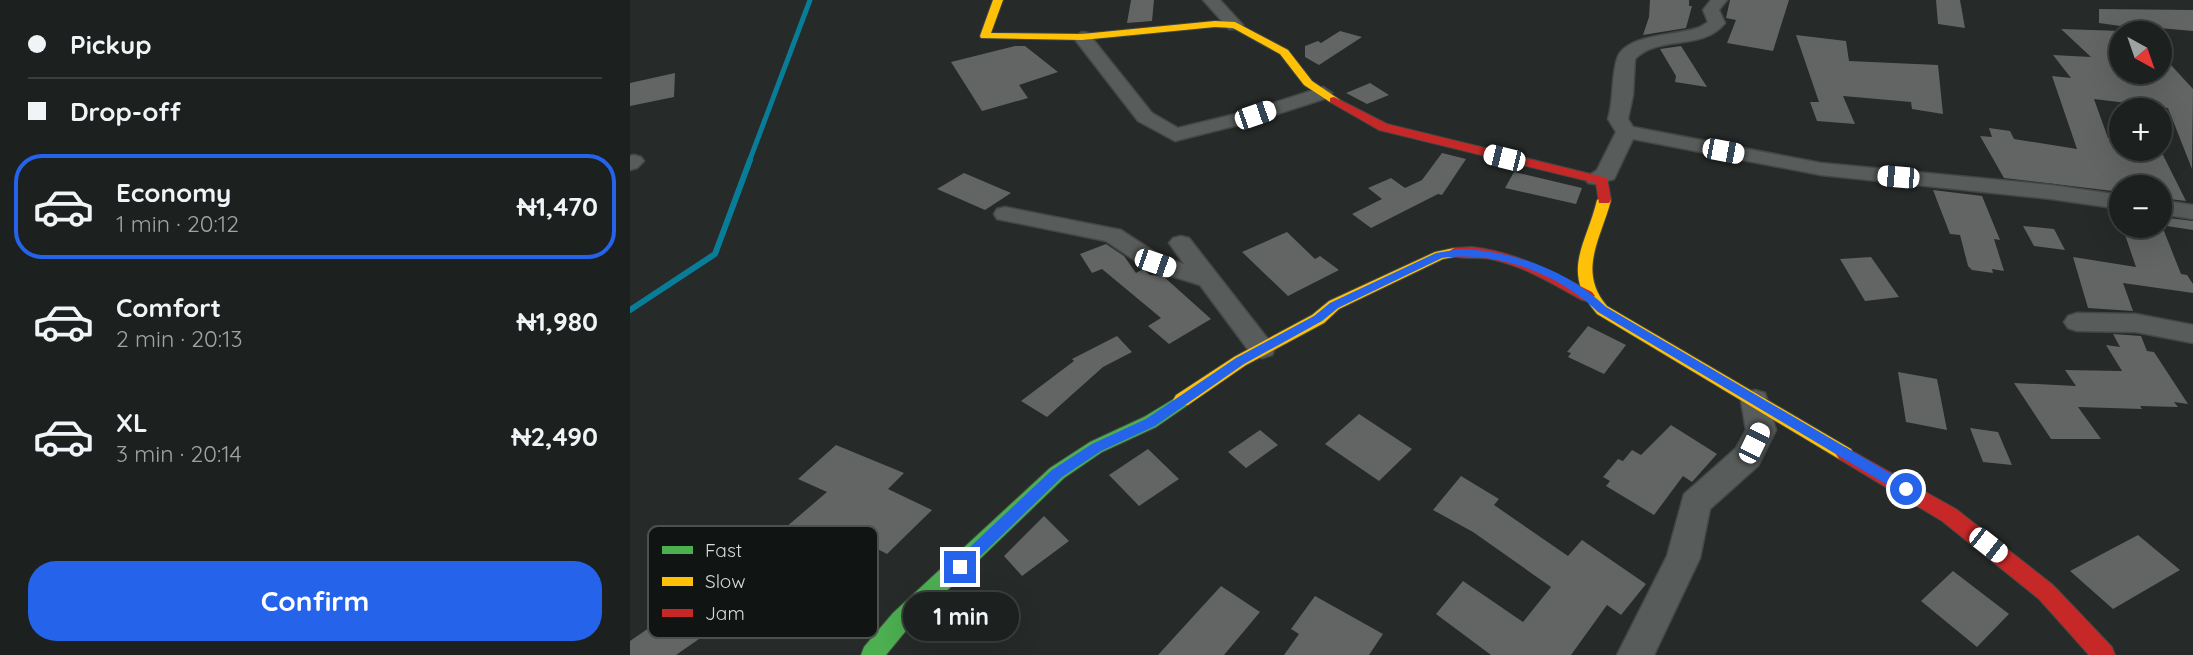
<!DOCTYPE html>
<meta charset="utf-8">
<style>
:root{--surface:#1c201e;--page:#252827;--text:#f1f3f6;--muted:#a0a3a4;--line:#3a3e3c;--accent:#2563eb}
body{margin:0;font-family:Quicksand,sans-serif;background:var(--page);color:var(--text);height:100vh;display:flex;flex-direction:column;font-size:26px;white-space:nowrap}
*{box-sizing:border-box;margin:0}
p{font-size:23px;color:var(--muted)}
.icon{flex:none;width:38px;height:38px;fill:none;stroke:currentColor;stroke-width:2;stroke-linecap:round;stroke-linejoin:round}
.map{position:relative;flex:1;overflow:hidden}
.details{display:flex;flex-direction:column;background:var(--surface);width:630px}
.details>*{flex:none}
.hud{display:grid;align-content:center;height:154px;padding:0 28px;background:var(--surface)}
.needle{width:46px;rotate:140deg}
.tools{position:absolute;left:1479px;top:21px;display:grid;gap:14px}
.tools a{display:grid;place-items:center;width:63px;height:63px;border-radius:50%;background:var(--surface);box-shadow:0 7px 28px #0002,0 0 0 2px var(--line);font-size:35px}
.end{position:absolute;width:32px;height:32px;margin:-16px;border:9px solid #2563eb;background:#fff;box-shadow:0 0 0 4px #fff}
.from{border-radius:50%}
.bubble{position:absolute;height:49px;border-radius:24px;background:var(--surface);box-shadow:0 7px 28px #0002,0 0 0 2px var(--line);font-size:23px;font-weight:700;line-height:49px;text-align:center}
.car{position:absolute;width:21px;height:42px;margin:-21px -10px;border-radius:9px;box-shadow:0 0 5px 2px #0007;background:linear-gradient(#fff 24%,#345 0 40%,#fff 0 76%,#345 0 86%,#fff 0)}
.hud b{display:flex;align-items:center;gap:24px;height:66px;font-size:26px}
.hud b+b{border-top:2px solid var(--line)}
.hud i{width:18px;height:18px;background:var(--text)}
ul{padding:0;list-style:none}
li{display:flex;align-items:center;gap:21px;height:105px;margin:0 14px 10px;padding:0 14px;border:4px solid transparent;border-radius:28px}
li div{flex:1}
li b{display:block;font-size:26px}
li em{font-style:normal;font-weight:700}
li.on{border-color:var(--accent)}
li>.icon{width:63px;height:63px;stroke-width:1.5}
.primary-button{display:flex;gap:14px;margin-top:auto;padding:14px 28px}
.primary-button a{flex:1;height:80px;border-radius:28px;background:var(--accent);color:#fff;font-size:28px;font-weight:700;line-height:80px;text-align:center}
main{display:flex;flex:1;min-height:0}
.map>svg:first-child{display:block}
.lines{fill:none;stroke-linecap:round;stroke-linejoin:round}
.stream-far1{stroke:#097d98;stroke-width:5}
.stream{stroke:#097d98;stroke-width:6}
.building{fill:#626563}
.street-casing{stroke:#434745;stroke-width:3}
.fast-casing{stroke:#434745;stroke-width:2}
.slow-casing{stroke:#434745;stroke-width:2}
.jam-casing{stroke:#434745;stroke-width:2}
.street{fill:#585c5b;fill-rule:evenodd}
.fast{fill:#4caf50;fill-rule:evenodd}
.slow{fill:#ffc107;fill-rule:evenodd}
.jam{fill:#c62828;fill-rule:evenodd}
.route{fill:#2563eb}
.key{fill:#101412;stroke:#4c504e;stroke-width:2}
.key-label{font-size:19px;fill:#d7dcda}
</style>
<main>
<section class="details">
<div class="hud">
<b><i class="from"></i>Pickup</b>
<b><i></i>Drop-off</b>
</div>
<ul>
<li class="on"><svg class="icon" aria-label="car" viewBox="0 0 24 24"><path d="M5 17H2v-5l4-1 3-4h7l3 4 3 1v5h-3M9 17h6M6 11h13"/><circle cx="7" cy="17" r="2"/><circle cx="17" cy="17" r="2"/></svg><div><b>Economy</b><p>1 min · 20:12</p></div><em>₦1,470</em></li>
<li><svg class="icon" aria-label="car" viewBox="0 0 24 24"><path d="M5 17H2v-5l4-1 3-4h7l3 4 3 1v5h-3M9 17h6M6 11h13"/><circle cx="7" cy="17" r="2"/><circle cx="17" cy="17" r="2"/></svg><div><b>Comfort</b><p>2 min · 20:13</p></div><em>₦1,980</em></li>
<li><svg class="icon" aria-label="car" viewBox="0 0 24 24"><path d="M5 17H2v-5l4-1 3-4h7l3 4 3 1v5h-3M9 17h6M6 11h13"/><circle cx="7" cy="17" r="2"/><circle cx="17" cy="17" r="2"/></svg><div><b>XL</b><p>3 min · 20:14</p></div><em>₦2,490</em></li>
</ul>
<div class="primary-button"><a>Confirm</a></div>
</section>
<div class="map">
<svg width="1563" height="655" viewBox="0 0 1563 655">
<rect width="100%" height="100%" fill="#262a28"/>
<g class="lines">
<path class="stream-far1" d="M119,162L180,0"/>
<path class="stream" d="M0,310L85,254L120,160"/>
</g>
<path class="building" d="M501,0H524L522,21L497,23Z
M1020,0H1059V6H1062L1056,28L1013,35L1019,17Z
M1100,0H1159L1143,51L1097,43L1106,20L1096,18Z
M1306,0H1330L1335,28L1308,24Z
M1469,9L1563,10V31L1529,28L1533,32L1469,23Z
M1431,29L1491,31V72H1530V53L1563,89L1562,169L1538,108L1464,99L1478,138L1491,139V149H1530L1556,201L1530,198V187H1491V192L1374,178L1350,136L1362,137L1359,128L1380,131L1384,139L1447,149L1422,76L1441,78L1423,55L1461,57Z
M710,31L732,37L689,65L675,57V46L688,41L691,43Z
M1166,35L1216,41L1219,61L1308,65L1313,114L1282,109L1281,102L1213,96L1225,124L1187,121L1180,102H1189Z
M385,46H395L428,72L389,85L398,98L352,111L321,62Z
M1051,46L1077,87L1045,82L1046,76L1030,49Z
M45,73L44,97L0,106V83Z
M740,83L759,95L737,104L716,93Z
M812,153L836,159L812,195L808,194L741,228L722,214L752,199L738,188L761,178L775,188L792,180Z
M884,172L952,188L946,204L875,188Z
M334,173L381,193L355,210L307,189Z
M1303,190L1352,196L1370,240L1364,239L1374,271L1362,269L1363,273L1342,270L1338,266L1330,235L1320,234Z
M1530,217L1563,221V230L1530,225Z
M1393,226L1424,229L1435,250L1404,246Z
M1492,226H1532L1551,274L1557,275L1563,284V293L1493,283L1503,311L1458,308L1443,257L1506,267Z
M657,232L685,259L690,256L709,270L658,296L612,252Z
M476,244L494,256L506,273L513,269L520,275L533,276L581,319L539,344L518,326L531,318L472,269L462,273L450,254Z
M1241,257L1269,297L1235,301L1210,259Z
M958,326L996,345L974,374L938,357L941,353L937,352Z
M1483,334L1511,336L1517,351L1524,352L1558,404L1544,402L1548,407L1510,406L1512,409L1448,407L1471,439H1421L1384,383L1446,386L1435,370L1492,371L1476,345L1490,347Z
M487,336L502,352L473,367L417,417L391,401L444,361L442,359Z
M1268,372L1307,379L1317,430L1276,422Z
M729,414L782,449L749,481L695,444Z
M1041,425L1087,454L1062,482L1053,476L1024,515L976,486L980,481L973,477L988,459L993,461L1002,450L1011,455Z
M1340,428L1368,432L1382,465L1353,462Z
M630,430L648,445L616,468L598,452Z
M206,445L274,473L258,489L302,510L257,554L209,529L168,565L134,546L197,492L168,479Z
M518,449L549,479L509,506L479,475Z
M831,476L869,499L864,505L938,556L952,540L1016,584L991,615L977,605L941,655H861L806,614L833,581L893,622L921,587L843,532L803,510Z
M414,516L439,541L392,576L374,556Z
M1508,535L1550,570L1483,609L1440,571Z
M1323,571L1379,614L1347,647L1291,601Z
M591,586L630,612L594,655H528Z
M685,596L753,634L739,655H654L669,634L661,629Z
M45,610L69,639L46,655H0V641Z"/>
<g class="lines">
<defs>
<path id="street" d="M573,0H590L613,25L611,29H599Z
M1081,0H1097L1089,10L1095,23C1072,52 1029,34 1005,59L1003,95L998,119L1003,127L1191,163L1421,185L1491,195V209L1421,199L1191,175L1003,139L984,179L966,184L958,183L955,178L967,170L986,132L978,119C984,100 981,78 987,59C995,33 1049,36 1070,27L1078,22L1073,10Z
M452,32L458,33L522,113L548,128L618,111L693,87L702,93L700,97L632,119L545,141L508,121L443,37Z
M4,155L11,157L14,161L7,168L0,170V156Z
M1530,200L1563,205V219L1530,214Z
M375,207L491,230L534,258L554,264L539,243L543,238L551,236L559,238L645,348L642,355L632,358L622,355L570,285L516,268L476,241L367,219L364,214L367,209Z
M1447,313L1506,314L1563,325V343L1506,332L1447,331L1438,328L1434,322L1438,316Z
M1125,390L1135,393L1146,430L1128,466L1080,509L1070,558L1024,655H987L1037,556L1054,494L1106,448L1116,430L1111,401L1115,393Z"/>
<path id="fast" d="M552,394L558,395L561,400L558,405L526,427L472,452L434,478L279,627L256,655H231L234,647L263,613L420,468L460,442L514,417Z"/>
<path id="slow" d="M363,0H373L361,33L452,34L585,21L605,22L658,50L682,81L710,100L700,102L674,85L650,54L603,28L585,27L452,40L351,38L350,36Z
M974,196L981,200C971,239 947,271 977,306L1221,449L1224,454L1221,459L1215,461L1209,459L967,314C930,271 956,246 967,200Z
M824,248L831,253L829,256L813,259L709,309L694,323L616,365L558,405H546L543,400L546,395L604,357L682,315L699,301L805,252Z"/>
<path id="jam" d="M704,97L757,124L977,178L981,200L979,203H969L966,183L749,130L700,102V98Z
M842,247C886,252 923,272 962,292L965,296L957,301L952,300C923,284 892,265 860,259C847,256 826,261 817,253L824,248Z
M1215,447L1326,509L1423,585L1482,647L1485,655H1459L1409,599L1312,521L1209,459L1206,454L1209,449Z"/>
</defs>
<use href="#street" class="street-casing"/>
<use href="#fast" class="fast-casing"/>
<use href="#slow" class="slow-casing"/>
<use href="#jam" class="jam-casing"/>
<use href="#street" class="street"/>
<use href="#fast" class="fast"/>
<use href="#slow" class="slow"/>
<use href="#jam" class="jam"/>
</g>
<path class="route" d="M830,249C881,250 939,271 976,307L1280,485V493H1271L968,312C929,274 867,250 812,258L708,308L692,321L614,364L525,426L471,451L432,477L335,571H324L322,567L324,562L422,470L462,444L516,419L606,358L684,316L700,303L806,253Z"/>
<rect x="18" y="526" width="230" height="112" rx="10" class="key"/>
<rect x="32" y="546" width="31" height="8" fill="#4caf50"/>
<rect x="32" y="577" width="31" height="9" fill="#ffc107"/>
<rect x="32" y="609" width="31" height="8" fill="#c62828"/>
<g class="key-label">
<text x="75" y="557">Fast</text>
<text x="75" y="588">Slow</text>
<text x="75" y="620">Jam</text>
</g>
</svg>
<div class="tools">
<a><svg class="needle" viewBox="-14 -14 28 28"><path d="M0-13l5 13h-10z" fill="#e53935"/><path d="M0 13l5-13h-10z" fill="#a0a3a4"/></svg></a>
<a>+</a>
<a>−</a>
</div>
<i class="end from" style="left:1276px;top:489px"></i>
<i class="end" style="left:330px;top:567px"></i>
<div class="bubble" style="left:273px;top:592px;width:116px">1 min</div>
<i class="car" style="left:625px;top:115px;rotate:71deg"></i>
<i class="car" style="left:1093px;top:151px;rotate:101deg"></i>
<i class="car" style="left:874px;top:158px;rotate:284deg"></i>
<i class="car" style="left:1268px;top:177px;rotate:275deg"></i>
<i class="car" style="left:525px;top:263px;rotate:109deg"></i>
<i class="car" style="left:1124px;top:443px;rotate:26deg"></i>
<i class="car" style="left:1358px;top:545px;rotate:128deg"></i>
</div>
</main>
